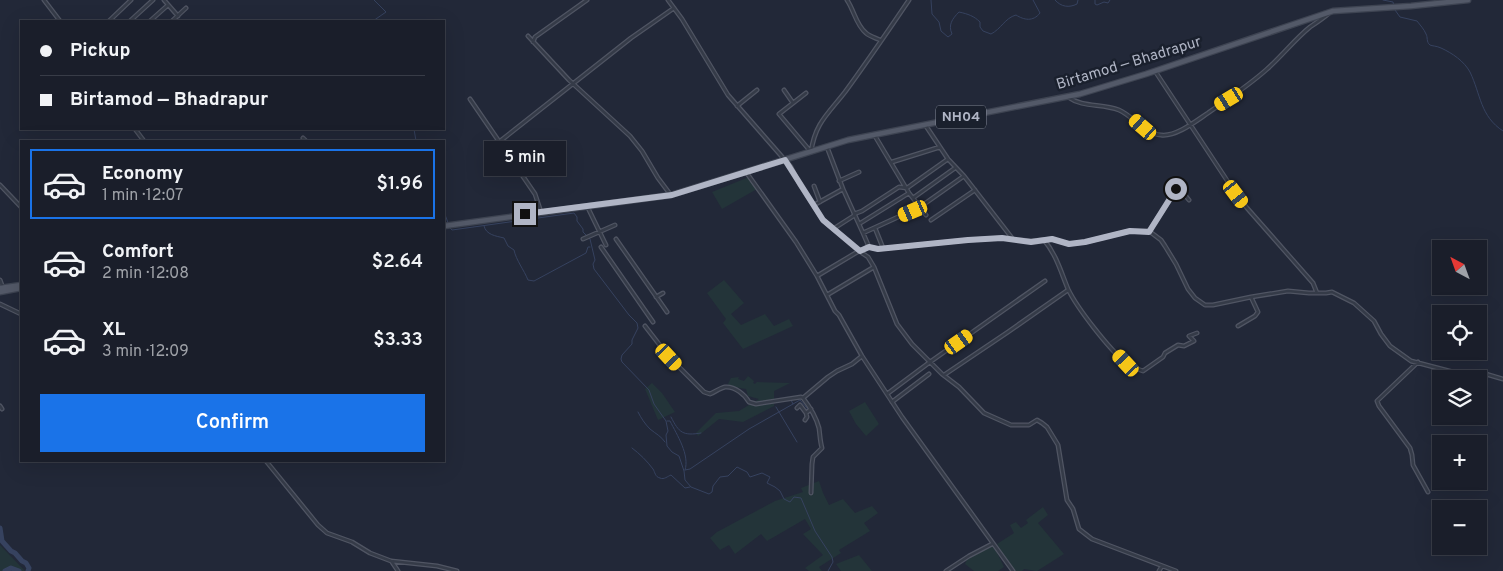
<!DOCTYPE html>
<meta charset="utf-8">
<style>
:root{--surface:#1a1e2a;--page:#232732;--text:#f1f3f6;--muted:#9fa2a8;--line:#383c47;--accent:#1a73e8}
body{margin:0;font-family:Overpass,sans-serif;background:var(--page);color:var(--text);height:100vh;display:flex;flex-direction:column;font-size:19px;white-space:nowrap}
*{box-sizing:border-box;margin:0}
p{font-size:16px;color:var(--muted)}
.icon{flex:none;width:28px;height:28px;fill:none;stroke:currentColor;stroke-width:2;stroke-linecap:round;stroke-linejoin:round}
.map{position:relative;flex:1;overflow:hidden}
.sheet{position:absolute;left:20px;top:140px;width:425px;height:322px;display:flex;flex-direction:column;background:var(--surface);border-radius:0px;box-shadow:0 5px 20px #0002,0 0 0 1px var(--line)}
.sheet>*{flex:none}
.guide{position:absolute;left:20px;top:20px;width:425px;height:110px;border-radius:0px;box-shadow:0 5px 20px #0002,0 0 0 1px var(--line);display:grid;align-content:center;height:110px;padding:0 20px;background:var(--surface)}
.needle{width:32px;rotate:319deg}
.fabs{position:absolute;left:1432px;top:240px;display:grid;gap:10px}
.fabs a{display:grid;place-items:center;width:55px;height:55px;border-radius:0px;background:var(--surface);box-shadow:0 5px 20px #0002,0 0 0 1px var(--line);font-size:25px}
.end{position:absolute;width:22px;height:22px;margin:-11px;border:6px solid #b0b5c5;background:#111;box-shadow:0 0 0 2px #111}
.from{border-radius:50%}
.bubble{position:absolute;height:35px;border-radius:0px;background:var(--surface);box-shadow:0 5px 20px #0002,0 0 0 1px var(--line);font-size:16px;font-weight:600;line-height:35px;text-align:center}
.car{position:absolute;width:15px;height:30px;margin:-15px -8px;border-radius:6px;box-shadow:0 0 4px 1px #0007;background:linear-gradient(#f5c518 24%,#345 0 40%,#f5c518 0 76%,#345 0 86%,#f5c518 0)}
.guide b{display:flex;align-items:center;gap:18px;height:48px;font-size:19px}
.guide b+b{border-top:1px solid var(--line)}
.guide i{width:12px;height:12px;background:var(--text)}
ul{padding:9px 0 0;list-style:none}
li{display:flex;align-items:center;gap:15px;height:70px;margin:0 10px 8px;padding:0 10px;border:2px solid transparent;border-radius:0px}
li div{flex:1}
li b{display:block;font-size:19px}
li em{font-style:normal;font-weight:600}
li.on{border-color:var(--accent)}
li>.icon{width:45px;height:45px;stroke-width:1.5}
.button{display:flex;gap:10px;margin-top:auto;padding:10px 20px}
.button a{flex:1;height:58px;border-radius:0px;background:var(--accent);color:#fff;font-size:20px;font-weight:600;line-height:58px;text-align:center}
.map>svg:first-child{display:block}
.green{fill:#233439}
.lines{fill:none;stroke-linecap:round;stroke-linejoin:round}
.stream{stroke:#36425f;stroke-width:1}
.river{stroke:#36425f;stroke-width:5}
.street-casing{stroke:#505563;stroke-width:5}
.primary-casing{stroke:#3e4452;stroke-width:7}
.street{stroke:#353b48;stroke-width:2.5}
.primary{stroke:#535968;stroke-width:4.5}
.route{stroke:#b0b5c5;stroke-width:6}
.labels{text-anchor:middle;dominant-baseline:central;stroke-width:5;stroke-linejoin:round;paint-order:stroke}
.shield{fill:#1a202d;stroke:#838897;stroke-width:1}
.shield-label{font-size:14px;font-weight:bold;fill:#b0b5c5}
.street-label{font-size:15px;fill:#b0b5c5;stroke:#1a202d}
</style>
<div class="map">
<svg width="1503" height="571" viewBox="0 0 1503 571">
<rect width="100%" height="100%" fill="#222838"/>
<path class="green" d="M749,177L757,189L722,209L712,192Z
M724,280L744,303L731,314L741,325L765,314L774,326L789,319L793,326L743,349L723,323L726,319L707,293Z
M748,376L754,381L753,383L755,384L757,382L790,383L774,391V406L743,422L719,419L698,436L696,433L716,413L739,411L759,399L748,396L746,389L727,386L731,378L739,377L738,379L744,381Z
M652,383L662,393L675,412L658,420L645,389Z
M865,402L879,424L866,436L856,424L849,411Z
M819,481L823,493L829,505L843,499L855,513L872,506L878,513L864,523L870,531L839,550L841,553L819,567L822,571H809L805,568L823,555L803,534L811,529L805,519L767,541L761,534L735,554L729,545L720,550L710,538L717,532L775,501L803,492L801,488Z
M1043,507L1048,515L1038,523L1064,554L1037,571L1024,569L1022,571H1013L997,544L1014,533L1010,525L1016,522L1021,528L1028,523L1026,520Z
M993,544L1004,567L998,571H974L965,564L969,556Z
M0,545L25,571H0Z
M859,555L872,571H841L836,564Z"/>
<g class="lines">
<path class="stream" d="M931,0L932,14L939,22L941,31L948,37L952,34C948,25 952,19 959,12C968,14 974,16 980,22V27L983,31L991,34C1001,29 1005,18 1016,15C1024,20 1033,22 1040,13L1033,0
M1055,0C1061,7 1069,8 1077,4L1078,0
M1095,0V4L1097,5L1104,2L1108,3L1110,0
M1383,0L1393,2L1394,6
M1395,10L1400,17L1417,21C1420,25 1424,29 1426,34C1428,37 1426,42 1430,45C1432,46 1437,46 1441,48C1452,53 1464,61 1470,72C1481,95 1480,116 1503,131
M373,21L386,12L374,0
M414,129L416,141
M444,212L450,228L452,230L574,213L577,217V221L583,229V232L590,239L595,260L593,264L594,269L629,315L637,323L638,328L632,340V344L622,355L621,359L622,362L649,390L654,404L666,421L668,431L666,435L667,446L672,452L679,456L684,471L685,480L691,487L709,494L712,492L713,486L720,477L728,476L737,467L747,472L750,477L762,473L770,477L767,483L775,487L780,491L784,499L790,502L794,497L801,498L815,531L832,557L833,562L828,571
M484,226C486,235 496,236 504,238L508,246L514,250C516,260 524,270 528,280L534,281L586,253L588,247H590
M791,400L793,404L800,400C806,407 815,417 818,427C819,434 819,441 821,448L818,450
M776,407L797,442
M638,412C641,418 645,424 650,429C656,434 661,436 665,442
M671,417C679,433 683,436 701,433
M667,421H670C677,435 690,455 685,470
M632,448C640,454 647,461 653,469C655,472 655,477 660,478C664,480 668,476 671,475L685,488L690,487
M685,470L690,469L749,429L793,404"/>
<path class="river" d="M0,528L2,541L11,551L15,553L22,561L26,563L29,568L28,571
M5,571L11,568L19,571"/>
<defs>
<path id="street" d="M44,0L60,21
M164,0L178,16
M668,0L682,19L728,95L791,167L800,185L823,220L859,251L869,247L878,249L968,240L1002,238L1031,241L1052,239L1069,244L1085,242L1130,231H1149L1161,240L1165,246L1176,264L1188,289L1195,298L1205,305H1213L1251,297L1288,291L1309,293H1326L1332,292L1354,303L1374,321L1381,334L1390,346L1411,361L1453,372H1479L1503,379
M847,0C854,10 856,25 866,33C869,36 876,38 880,40
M109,21L131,0
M130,21L153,0
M150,21L168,5
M172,21L186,8
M528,36L569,80L630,136L642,151L658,178L670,194
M533,42L535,37L587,0
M1155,71L1236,194L1247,208L1313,283L1317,293
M784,90L793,103
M806,93L779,114L811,152
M1068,97C1083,108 1102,103 1119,110C1133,116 1145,134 1161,135C1176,137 1196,121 1208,113C1228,99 1248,86 1266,70C1281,57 1295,39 1310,27C1316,23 1322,19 1328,14
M470,99L535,194L541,212
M737,106L757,90
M135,129L144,141
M875,136L909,193L926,215
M303,138L306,141
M499,142L631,38L674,8
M811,152C815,123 828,114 845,92C867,62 888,31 909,0
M892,162L940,147
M746,172L796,242L817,276L835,311L839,315L862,356L902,417L1013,571
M964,176L1012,238
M839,181L859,172
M0,185L21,207
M814,186L820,202
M843,189L863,233L869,247
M913,198L955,168
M814,205L843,189L827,147
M588,208L606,245
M854,214L862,211L899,187L907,188L948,159
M931,220L975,190
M859,224L909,193
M875,228L883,248
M833,229L855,215
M1149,231L1177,189H1180L1189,200
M863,233L920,207L964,176L948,159L926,126
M583,239L615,225
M616,239L667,312
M1044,240C1056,254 1061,272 1068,289C1077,308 1109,349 1126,363C1131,367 1137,369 1143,371L1163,357L1165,353L1178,345L1184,346L1194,341L1189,336L1197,333
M601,247L653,322
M817,276L859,251L868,257L874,267L897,324L912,344L942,374L959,387L984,413L1011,425H1029L1037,420L1042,423L1047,427L1058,445L1067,500L1073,509L1079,529L1092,539L1176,571
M0,280L3,288
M827,295L874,267
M656,297L663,293
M0,304L21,314
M645,326L669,357L704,392L710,394C715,392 720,388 725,387C735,386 745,395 749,402L756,404L801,397L803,398C810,407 816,417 819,428C820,435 820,441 822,448L813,457L812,464L811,493
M1238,326L1255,316L1258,312L1251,297
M1418,362L1377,401L1379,406L1410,448L1412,455L1413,465L1428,492
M944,375L1008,332L1068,290
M887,394L930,362L1045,281
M803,398L828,377L837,371L852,364L862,356
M892,402L929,374
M0,406L2,409
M797,408L800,405L806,413
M805,420L807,417L806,413L811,409
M266,461L318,525L327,533L352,542L370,553L391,561L437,566L457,571
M392,562L398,571
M946,571L969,556L992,544
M1159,571L1162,566"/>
<path id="primary" d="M444,226L671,195L848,140L1080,94L1146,74L1333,11L1411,6L1468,0
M0,288L21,285
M0,292L21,288"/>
</defs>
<use href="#street" class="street-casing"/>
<use href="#primary" class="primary-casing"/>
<use href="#street" class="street"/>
<use href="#primary" class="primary"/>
</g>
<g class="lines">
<path class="route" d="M525,214L672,195L785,160L823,220L860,251L869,247L878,249L968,240L1002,238L1031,242L1052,239L1069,244L1085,242L1130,231L1149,232L1176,189"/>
</g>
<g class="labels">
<rect class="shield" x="936" y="105.5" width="50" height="23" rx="4"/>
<g class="shield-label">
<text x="961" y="117">NH04</text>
</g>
<g class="street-label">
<text transform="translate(1129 64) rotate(-17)">Birtamod — Bhadrapur</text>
</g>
</g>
</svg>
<div class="fabs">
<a><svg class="needle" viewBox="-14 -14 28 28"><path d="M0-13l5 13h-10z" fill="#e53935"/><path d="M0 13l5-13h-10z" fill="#9fa2a8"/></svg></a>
<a><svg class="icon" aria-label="locate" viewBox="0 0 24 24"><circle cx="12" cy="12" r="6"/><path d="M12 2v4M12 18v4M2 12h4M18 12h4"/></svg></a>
<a><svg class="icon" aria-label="layers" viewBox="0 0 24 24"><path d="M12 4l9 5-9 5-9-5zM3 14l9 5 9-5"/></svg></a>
<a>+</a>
<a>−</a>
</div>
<i class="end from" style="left:1176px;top:189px"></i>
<i class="end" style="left:525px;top:214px"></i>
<div class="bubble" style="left:484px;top:141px;width:82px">5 min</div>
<i class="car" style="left:1229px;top:99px;rotate:239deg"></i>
<i class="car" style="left:1143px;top:127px;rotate:311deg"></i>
<i class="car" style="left:1236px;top:194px;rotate:143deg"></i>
<i class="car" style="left:913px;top:211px;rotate:247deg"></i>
<i class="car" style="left:959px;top:342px;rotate:55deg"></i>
<i class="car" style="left:669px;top:357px;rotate:137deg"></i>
<i class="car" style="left:1126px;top:363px;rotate:317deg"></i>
<div class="guide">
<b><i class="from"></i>Pickup</b>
<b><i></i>Birtamod — Bhadrapur</b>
</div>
<section class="sheet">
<ul>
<li class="on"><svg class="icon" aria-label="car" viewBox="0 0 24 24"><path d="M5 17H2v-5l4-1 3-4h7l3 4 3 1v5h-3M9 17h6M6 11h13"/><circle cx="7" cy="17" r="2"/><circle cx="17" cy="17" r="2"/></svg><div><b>Economy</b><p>1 min · 12:07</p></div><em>$1.96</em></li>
<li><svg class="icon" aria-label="car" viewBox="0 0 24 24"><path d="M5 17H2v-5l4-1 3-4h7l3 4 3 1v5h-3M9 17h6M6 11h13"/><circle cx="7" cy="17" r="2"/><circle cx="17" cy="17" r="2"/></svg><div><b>Comfort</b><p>2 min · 12:08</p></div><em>$2.64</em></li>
<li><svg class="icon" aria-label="car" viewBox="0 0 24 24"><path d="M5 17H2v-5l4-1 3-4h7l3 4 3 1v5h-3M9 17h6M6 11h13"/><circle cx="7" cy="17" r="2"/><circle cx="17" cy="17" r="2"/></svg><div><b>XL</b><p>3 min · 12:09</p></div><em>$3.33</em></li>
</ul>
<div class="button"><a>Confirm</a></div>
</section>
</div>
